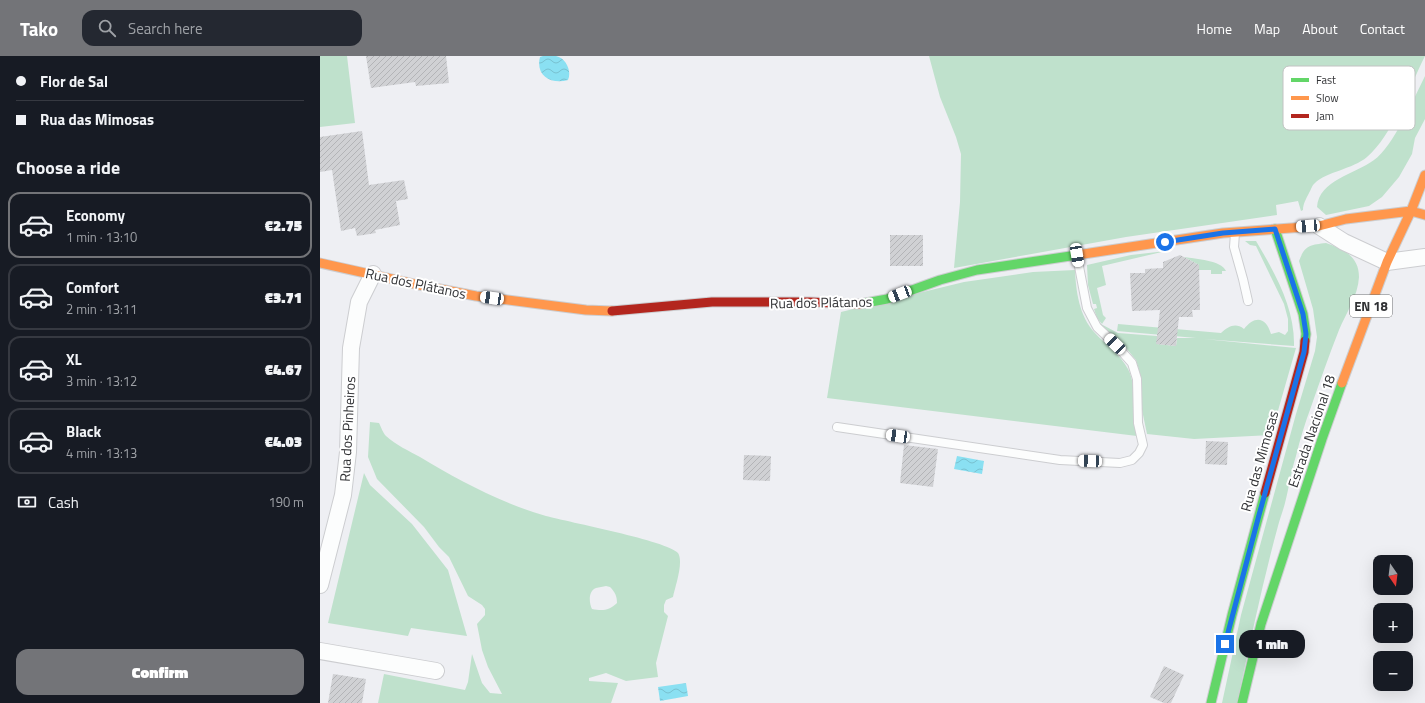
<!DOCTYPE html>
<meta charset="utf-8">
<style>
:root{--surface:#171b24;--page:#242831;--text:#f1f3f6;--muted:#9ea1a6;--line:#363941;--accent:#737478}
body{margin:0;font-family:"Titillium Web",sans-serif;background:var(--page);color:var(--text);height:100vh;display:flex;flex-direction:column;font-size:15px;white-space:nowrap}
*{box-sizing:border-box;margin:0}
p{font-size:13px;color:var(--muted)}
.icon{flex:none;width:22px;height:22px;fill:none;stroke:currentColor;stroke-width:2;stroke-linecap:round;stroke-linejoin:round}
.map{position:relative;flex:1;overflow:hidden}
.details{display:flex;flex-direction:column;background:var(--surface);width:320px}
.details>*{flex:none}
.hud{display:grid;align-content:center;height:88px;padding:0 16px;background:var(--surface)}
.needle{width:26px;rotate:166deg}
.controls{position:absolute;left:1053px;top:499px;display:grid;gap:8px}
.controls a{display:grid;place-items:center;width:40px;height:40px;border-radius:8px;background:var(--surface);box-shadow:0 4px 16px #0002;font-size:20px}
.end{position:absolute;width:18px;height:18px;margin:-9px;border:5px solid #1a73e8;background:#fff;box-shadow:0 0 0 2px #fff}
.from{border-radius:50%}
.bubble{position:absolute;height:28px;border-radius:12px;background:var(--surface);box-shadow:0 4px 16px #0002;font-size:13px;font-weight:800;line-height:28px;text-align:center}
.car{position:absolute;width:12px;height:24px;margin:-12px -6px;border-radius:5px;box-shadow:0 0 3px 1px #0007;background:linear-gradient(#fff 24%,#345 0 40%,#fff 0 76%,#345 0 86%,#fff 0)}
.hud b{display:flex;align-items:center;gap:14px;height:38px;font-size:15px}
.hud b+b{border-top:1px solid var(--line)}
.hud i{width:10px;height:10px;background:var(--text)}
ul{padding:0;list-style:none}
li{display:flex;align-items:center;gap:12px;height:66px;margin:0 8px 6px;padding:0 8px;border:2px solid var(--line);border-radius:12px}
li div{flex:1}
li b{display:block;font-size:15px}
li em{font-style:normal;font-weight:800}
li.on{border-color:var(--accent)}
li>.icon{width:36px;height:36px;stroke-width:1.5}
h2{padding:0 16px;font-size:18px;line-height:48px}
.pay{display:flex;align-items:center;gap:10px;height:44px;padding:0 16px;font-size:15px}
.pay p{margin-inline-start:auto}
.button{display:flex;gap:8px;margin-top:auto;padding:8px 16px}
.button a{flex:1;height:46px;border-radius:12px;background:var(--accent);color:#fff;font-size:16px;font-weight:800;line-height:46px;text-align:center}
header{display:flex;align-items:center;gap:24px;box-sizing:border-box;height:56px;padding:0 20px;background:var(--accent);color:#fff}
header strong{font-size:19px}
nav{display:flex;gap:22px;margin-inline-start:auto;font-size:14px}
.search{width:280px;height:36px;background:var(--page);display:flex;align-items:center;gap:10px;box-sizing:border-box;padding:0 14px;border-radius:12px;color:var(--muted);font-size:15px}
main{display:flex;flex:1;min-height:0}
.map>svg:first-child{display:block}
.grass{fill:#bfe1cc;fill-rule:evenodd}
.water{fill:url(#water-waves)}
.building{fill:url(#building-hatch)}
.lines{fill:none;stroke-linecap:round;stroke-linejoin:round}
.lane-casing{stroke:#cccdd0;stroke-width:10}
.street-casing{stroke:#cccdd0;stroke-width:18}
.fast-casing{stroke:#cccdd0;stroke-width:11}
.slow-casing{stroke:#cccdd0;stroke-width:11}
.jam-casing{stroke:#cccdd0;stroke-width:11}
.lane{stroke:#fcfdfd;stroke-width:8}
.street{stroke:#fcfdfd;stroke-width:16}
.fast{stroke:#63d668;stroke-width:9}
.slow{stroke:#ff974d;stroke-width:9}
.jam{stroke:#b3261e;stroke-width:9}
.route{stroke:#1a73e8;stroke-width:5}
.labels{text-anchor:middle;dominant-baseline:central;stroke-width:4;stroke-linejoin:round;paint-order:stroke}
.shield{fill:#fff;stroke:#6f7072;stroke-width:1}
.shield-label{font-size:13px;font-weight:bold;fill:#313235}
.street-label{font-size:14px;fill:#313235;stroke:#fff}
.key{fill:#fff;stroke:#c1c2c2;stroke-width:1}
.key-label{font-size:11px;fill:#313235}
</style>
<header>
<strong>Tako</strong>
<div class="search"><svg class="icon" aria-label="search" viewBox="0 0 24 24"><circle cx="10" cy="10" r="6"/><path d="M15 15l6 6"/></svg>Search here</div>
<nav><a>Home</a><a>Map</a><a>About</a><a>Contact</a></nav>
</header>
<main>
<section class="details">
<div class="hud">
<b><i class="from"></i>Flor de Sal</b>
<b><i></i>Rua das Mimosas</b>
</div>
<h2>Choose a ride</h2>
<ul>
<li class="on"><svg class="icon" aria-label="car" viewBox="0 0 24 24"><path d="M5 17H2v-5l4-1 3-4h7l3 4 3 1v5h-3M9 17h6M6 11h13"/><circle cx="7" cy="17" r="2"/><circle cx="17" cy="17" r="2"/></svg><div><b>Economy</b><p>1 min · 13:10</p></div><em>€2.75</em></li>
<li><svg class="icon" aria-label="car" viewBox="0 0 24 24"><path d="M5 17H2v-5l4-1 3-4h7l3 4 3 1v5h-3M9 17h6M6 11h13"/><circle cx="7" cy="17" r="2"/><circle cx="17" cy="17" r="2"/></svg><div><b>Comfort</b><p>2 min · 13:11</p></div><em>€3.71</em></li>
<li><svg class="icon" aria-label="car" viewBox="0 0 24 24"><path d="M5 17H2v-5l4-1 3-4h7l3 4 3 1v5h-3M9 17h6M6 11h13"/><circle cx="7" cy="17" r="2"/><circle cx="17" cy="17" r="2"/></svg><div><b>XL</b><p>3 min · 13:12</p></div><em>€4.67</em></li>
<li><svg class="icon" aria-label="car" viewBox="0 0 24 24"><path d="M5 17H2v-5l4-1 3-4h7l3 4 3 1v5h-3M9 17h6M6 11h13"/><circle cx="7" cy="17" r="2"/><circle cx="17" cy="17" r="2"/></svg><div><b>Black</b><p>4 min · 13:13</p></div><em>€4.03</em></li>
</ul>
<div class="pay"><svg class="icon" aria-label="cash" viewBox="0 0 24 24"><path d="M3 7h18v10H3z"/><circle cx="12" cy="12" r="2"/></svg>Cash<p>190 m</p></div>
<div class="button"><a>Confirm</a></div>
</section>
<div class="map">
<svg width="1105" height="647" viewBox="0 0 1105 647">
<defs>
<pattern id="water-waves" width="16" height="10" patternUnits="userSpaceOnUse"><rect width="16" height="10" fill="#8ae0f2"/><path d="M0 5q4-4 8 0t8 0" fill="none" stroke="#78c1d0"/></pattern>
<pattern id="building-hatch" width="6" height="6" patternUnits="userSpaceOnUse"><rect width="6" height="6" fill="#d0d1d4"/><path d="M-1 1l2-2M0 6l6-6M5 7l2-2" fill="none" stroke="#b3b4b7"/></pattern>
</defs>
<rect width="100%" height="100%" fill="#eeeff3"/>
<path class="grass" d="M0,0H27L35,67L0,71Z
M609,0H1105C1090,30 1072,80 1047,101C1033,113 1006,116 995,127C992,129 991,134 989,137C986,143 983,148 983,154L981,155L978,145L956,149L957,159L806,181L634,212L640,146L641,98L636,81L620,41Z
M1105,20V63L1095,82L1092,98L1079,121L1062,141L1049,150L1006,159L997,151C999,124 1035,118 1054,104C1073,91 1094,42 1105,20Z
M925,185H936C955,217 975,252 974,290L884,283L976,292L951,379L874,383L827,378L822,354L821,321L816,304L801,286L780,270L777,266L798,277L837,280V288L856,290L857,282H876L797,275L798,268L901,277C908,271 915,266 924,273C935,259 946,261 951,278L959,276L965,279L968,275V263L964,248L936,190L930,189Z
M1006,187C1023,193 1039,200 1039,221C1038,240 1026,257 1019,274C1009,299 1000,325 991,351C985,367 980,383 976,400C971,415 969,432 965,447C963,455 960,462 958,470C942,528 930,588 917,647H902L921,559L976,358L995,295L997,281L993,253L979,205C985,189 990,189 1006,187Z
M846,195L782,210L786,229L777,232L783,259L786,262L782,268L777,262L774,253L777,252L776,248H773L768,229L767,209L811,199Z
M864,201C876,203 901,204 906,215H902V218H891V214H879V209Z
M755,214C756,235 759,260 775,277C786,289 800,298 808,313C816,328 813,348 814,365C814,370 816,375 817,380L507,342L521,256L644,226L713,216Z
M50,366L59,367C61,371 63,377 66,380C76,389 89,395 100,401C138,424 183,448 226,460C248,466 348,485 358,497C364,506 355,531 353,541L346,544L344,549V556L348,560L336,607L338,621L306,625L286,617L269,622V625L298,627L291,647H58L64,618L145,634L148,626L152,598L162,627L170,637L182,638L168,611L162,594L157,568L165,559V553L162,549L148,540L129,501L119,491L104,471L57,423L48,401ZM286,530L290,531C295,536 297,540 297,547C289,555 282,555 272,553C269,547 268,535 276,532C279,531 283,531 286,530Z
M44,417L50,429L92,468L128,514L147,580L91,572L88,580L8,567Z"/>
<path class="water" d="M223,0C227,0 232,0 236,0C246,2 252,15 248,24C232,29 215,20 220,1Z
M637,400L664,405L662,418L634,413Z
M366,627L368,640L340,645L338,631Z"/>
<path class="building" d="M46,0H126L129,27L96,30L95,26L51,32Z
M42,75L49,129L84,124L88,143L76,145L80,169L55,174L56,177L37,180L35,172L21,175L12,114L0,116V81Z
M570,179H603V210H570Z
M860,199L879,209L880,254H872L873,261H859L856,290L836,288L840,254L812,255L810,217H825V213L843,212V206Z
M886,385L908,386L907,409L885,408Z
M584,389L618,393L613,431L580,427Z
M424,399L451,400L450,425L423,424Z
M844,610L864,619L851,647H844L830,641Z
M13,618L46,623L42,647H8Z"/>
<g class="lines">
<defs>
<path id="lane" d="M915,177L914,191L923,223L928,245
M517,371L740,404L800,407L812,404L819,397L823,389L818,367L817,323L812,307L795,288L777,271L767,252L757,200"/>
<path id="street" d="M999,170L1024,186L1067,206L1105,201
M0,529L23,439L28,396L31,292L39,246L53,218
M0,595L116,615"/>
<path id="fast" d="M955,173L983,258L986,278L985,285
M540,248L567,243L620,224L657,214L757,199
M891,647L912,559L945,437
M922,647L941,568L1002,383L1022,327"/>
<path id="slow" d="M757,199L903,177L999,170L1026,163L1091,155L1105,159
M0,207L99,229L156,240L266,254L292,255
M1022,327L1067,206L1091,155L1105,119"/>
<path id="jam" d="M292,255L392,246H489L540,248
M945,437L984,296L985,285"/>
</defs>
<use href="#lane" class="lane-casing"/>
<use href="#street" class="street-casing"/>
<use href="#fast" class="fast-casing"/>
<use href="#slow" class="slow-casing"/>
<use href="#jam" class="jam-casing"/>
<use href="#lane" class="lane"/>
<use href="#street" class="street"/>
<use href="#fast" class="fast"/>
<use href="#slow" class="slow"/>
<use href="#jam" class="jam"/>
</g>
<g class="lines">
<path class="route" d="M845,186L903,177L955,173L983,258L986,278L984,296L939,459L905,588"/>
</g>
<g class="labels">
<rect class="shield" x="1030" y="239" width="42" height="22" rx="3"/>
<g class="shield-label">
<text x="1051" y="250">EN 18</text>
</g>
<g class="street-label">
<text transform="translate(96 227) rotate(12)">Rua dos Plátanos</text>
<text transform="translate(501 246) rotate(-1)">Rua dos Plátanos</text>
<text transform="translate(27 373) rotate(-87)">Rua dos Pinheiros</text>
<text transform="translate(991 375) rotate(-71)">Estrada Nacional 18</text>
<text transform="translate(939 405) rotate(-74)">Rua das Mimosas</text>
</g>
</g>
<rect x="963" y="10" width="132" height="64" rx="6" class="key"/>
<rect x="971" y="22" width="18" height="4" fill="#63d668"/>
<rect x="971" y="40" width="18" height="4" fill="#ff974d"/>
<rect x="971" y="58" width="18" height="4" fill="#b3261e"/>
<g class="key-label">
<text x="996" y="28">Fast</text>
<text x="996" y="46">Slow</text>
<text x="996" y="64">Jam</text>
</g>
</svg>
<div class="controls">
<a><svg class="needle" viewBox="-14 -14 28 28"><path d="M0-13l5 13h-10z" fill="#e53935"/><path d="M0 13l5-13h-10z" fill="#9ea1a6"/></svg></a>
<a>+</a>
<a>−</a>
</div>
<i class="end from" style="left:845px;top:186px"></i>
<i class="end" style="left:905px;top:588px"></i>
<div class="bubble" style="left:919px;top:574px;width:66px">1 min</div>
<i class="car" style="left:988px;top:170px;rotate:266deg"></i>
<i class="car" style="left:757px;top:199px;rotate:171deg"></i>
<i class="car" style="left:580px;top:238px;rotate:249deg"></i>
<i class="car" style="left:172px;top:242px;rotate:278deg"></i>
<i class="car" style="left:795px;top:288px;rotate:314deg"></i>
<i class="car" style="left:578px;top:380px;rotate:278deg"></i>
<i class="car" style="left:770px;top:405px;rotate:272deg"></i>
</div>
</main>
